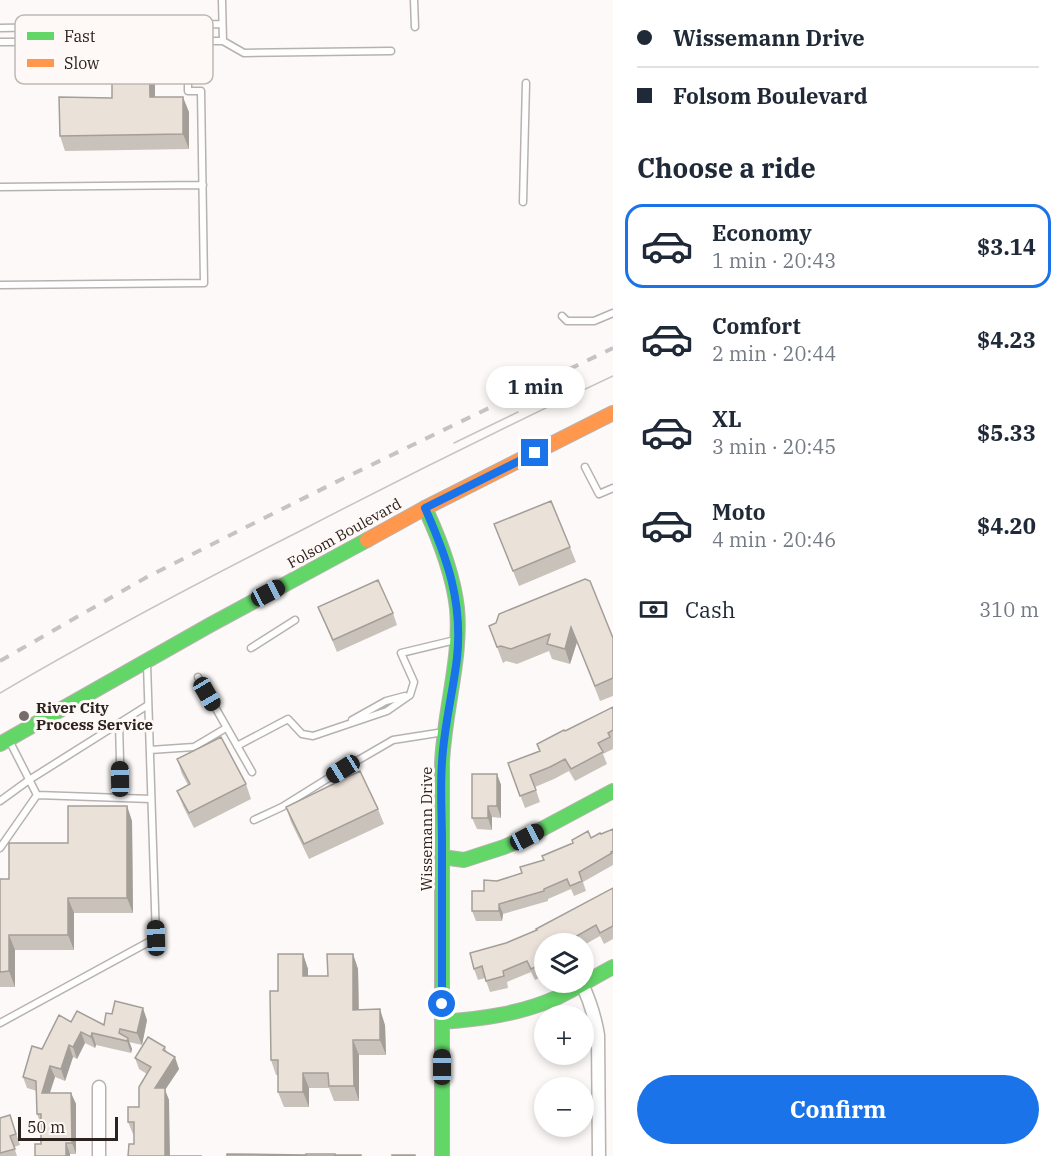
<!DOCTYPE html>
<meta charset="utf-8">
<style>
:root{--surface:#fff;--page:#f6f6f7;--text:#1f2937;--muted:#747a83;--line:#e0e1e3;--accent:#1a73e8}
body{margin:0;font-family:"IBM Plex Serif",serif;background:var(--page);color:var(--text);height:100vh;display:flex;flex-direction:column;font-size:22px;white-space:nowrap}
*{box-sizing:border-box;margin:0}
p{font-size:20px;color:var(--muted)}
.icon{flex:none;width:33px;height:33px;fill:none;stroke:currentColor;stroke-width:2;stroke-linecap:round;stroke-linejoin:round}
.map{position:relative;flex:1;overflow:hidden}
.details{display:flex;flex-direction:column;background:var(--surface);width:450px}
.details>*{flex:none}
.banner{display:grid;align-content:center;height:132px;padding:0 24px;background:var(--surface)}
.tools{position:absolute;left:534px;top:933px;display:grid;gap:12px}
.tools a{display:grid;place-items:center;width:60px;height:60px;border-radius:50%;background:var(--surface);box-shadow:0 3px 9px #0003;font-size:30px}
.scale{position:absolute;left:18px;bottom:15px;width:100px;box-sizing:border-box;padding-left:6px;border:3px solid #2c221e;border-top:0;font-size:16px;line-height:21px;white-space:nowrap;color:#2c221e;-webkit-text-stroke:4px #fef8f6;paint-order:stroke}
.end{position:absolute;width:27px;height:27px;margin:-14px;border:8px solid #1a73e8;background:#fff;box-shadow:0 0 0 3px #fff}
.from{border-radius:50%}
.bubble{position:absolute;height:42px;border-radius:21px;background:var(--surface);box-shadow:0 3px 9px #0003;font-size:20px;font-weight:800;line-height:42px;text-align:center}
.car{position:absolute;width:18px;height:36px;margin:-18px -9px;border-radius:8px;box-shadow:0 0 4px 2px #0007;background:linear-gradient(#222 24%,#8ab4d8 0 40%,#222 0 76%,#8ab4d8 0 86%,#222 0)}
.banner b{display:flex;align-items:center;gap:21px;height:57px;font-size:22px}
.banner b+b{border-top:2px solid var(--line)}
.banner i{width:15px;height:15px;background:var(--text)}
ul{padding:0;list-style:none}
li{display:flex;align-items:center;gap:18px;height:84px;margin:0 12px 9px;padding:0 12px;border:3px solid transparent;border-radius:18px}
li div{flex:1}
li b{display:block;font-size:22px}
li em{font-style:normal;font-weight:800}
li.active{border-color:var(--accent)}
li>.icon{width:54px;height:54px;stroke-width:1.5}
h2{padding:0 24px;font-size:27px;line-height:72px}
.pay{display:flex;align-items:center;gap:15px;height:66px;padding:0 24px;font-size:22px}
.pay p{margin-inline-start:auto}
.primary-button{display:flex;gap:12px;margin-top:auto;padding:12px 24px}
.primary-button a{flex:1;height:69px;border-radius:36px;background:var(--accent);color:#fff;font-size:24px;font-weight:800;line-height:69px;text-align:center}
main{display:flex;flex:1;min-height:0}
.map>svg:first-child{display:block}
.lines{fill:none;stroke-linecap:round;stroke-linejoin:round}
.lane-casing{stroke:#b7b2af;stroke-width:9}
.street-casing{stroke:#b7b2af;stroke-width:15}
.fast-casing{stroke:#b7b2af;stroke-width:16}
.slow-casing{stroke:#b7b2af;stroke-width:16}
.lane{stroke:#fffefe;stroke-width:6}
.street{stroke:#fffefe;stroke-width:12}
.fast{stroke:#63d668;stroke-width:14}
.slow{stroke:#ff974d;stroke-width:14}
.tram{stroke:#c5c3c3;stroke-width:1.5}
.rail{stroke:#c5c3c3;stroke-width:4;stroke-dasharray:10 10;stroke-linecap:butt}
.wall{fill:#c9c2bb}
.shaded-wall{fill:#a49e98}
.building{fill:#eae1d9;stroke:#a49e98;stroke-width:1.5}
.route{stroke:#1a73e8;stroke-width:8}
.poi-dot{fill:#756d6a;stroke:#fef8f6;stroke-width:2}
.labels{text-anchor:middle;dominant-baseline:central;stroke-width:6;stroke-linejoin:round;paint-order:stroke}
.street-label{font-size:15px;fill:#2c221e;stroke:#fef8f6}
.poi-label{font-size:15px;font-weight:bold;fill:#2c221e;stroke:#fef8f6;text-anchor:start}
.key{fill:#fef8f6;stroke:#bfb8b5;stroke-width:1.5}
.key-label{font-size:16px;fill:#2c221e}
</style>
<main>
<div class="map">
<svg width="613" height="1156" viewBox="0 0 613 1156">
<rect width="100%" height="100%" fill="#fcf9f8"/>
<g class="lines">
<defs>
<path id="lane" d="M414,0L415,27
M0,28L222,24
M223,41L244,53L391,51
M0,42L188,41
M0,187L203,185
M523,202L526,83
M0,285L204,283L201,91H188V41H223L222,0
M562,316L567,321H594L613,313
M585,467L599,494L613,488
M251,648L295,620
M198,677L252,772
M352,720L386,701L405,696
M119,723L121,798
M10,742L37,795
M237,746L288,719L302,734L313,736L387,711L410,695L414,682L401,653L455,640
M150,750L194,747L226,728
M0,801L29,780L148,705
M254,820L282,807L343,769L393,740L444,732
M0,848L37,795L151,799
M0,1023L156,938L147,664"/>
<path id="street" d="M582,984C590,1001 595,1017 598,1035L599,1156
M99,1156V1087"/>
<path id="fast" d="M425,508C440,540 453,573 457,608C460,640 454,672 449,704C446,723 443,743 442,763V1156
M0,744L210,625L367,540
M442,857L464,860L504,847L527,837L613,791
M442,1022C481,1019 520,1014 556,998C575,989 594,977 613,967"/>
<path id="slow" d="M367,540L425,508L613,413"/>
</defs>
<use href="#lane" class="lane-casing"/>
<use href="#street" class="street-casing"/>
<use href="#fast" class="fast-casing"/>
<use href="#slow" class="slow-casing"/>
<use href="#lane" class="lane"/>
<use href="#street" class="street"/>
<use href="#fast" class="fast"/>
<use href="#slow" class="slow"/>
<path class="tram" d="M454,443L518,412
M0,693C99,635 201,581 304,529C406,476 509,425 613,376"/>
<path class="rail" d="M0,661L147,577L334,483L613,348"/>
</g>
<path class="wall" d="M149,47L155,62V97L189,112V149L65,151L60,136L112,98Z
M494,524L570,547L576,562L519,586Z
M318,607L393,613L397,625L337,652Z
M489,626L613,638V696L600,701L577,642L570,664L552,659L549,651L517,664L506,661L503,663Z
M613,707V749L603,754L607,764L575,781L569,771L554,779L535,787L540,802L525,808L508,763L539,751L537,744L565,731Z
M177,759L246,784L251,799L194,828L183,806L177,791L188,785L182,774Z
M497,774L501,785V818L492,817V830L477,829L472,818Z
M127,806L132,821L133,913H74V950H15V987H0V879H9Z
M286,807L378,809L384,824L309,859L291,822Z
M613,829V865L583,882L586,891L574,896L571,889L548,899V901L503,914L502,921H476L472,911L484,891L497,881L522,873L543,860Z
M613,888V939L604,944L600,936L584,945V944H544V976L535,980L531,972L507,982L508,988L490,992L485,978L478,980L474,969L506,943L537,930Z
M303,954L308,969V976H328L353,954L358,969L359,1010L385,1025L386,1055H359V1101H334L329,1088H309V1107H284L278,1092V1075H276L271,1060L278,991Z
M147,1020L142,1045L129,1042L132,1049L131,1053L96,1045L95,1048L85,1043L77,1059L73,1057L65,1081L55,1077L50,1093H71L76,1104V1154H70L41,1144V1125L37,1114V1091L27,1088L23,1077L42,1049L71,1022L104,1025Z
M165,1047L167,1053L179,1069L165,1090L169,1100L128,1156L134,1144V1134H133L128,1122L139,1107L147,1074L139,1069L135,1058Z
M10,1115L20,1145L14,1147L17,1156H0V1118Z"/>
<path class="shaded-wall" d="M149,47L155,62V112L150,97Z
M183,97L189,112V149L183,134Z
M571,627L577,642L570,664L565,649Z
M497,774L501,785V818L497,806Z
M127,806L132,821L133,913L127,898Z
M488,806L492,817V830L488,818Z
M68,898L74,913V950L68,935Z
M499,904L503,914L502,921L499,911Z
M9,935L15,950V987L9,971Z
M303,954L308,969V991L303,976Z
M353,954L358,969L359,1025L353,1010Z
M143,1008L147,1020L142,1045L137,1033Z
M380,1009L385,1025L386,1055L380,1040Z
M81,1032L85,1043L77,1059L73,1047Z
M92,1033L96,1045L95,1048L91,1037Z
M128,1038L132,1049L131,1053L127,1041Z
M353,1040L359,1055V1101L354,1086Z
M69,1045L73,1057L65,1081L61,1069Z
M175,1057L179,1069L165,1090L169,1100L170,1156H165L155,1088Z
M50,1066L55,1077L46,1104L42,1093Z
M303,1073L309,1088V1107L303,1092Z
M71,1093L76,1104V1154L72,1143Z
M66,1143L70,1154V1156H66Z"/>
<path class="building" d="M112,47H149L150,97H183V134L60,136L59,97L112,98Z
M551,501L570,547L513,571L494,524Z
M585,579L590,581L613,638V678L595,686L571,627L565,649L547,644L550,634L511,649L501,646L497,647L489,626L496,623L499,614Z
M378,580L393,613L333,640L318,607Z
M613,707V730L608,733L610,737L598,743L603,752L571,769L565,759L550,767L530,775L536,790L520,796L508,763L540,751L537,744L564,730L565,731Z
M221,737L246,784L189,813L177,791L190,784L177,759Z
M360,771L378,809L304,844L286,807Z
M472,774H497V806H488V818H472Z
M68,806H127V898H68V935H9V971L0,972V879H9V843H68Z
M613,829V851L611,852L612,853L579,872L582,881L570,886L567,879L544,889V891L499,904V911H472V891H484V880L497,881L522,873L520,867L544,860L542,856L573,843L572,840L588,831L591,838L600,833L601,834Z
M613,888V926L600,933L596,925L573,938L574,940L563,944H544V963L531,969L527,961L503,971L504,976L486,981L482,966L474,969L470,953L506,943L537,930L536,929Z
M278,954H303V976H328L327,954H353V1010L380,1009V1040H353L354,1086H329L328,1073H303V1092H278V1060H271L270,991H278Z
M115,1001L143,1008L137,1033L120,1029L119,1033L128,1038L127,1041L92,1033L91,1037L81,1032L73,1047L69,1045L61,1069L50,1066L42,1093H71L72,1143H66V1156H35V1144H41V1114H37L36,1081L23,1077L32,1046L42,1049L59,1015L71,1022L77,1011L104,1025L106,1013L112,1014Z
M148,1037L165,1047L163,1050L175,1057L155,1088H165V1156H202H128L129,1144H134V1122H128V1107H139V1087L151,1067L135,1058Z
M10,1115L16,1134L10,1136L15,1149L0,1153V1118Z
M227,1154L306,1155V1154H335V1155H361V1156H227Z
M392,1155H415V1156H392Z"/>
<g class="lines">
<path class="route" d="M442,1004C442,950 442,897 442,844C442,816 440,789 442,762C444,726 453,692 457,658C463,601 447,558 425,508L535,453"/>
</g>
<circle class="poi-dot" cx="24" cy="716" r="6"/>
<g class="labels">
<g class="street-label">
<text transform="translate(344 533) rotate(-29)">Folsom Boulevard</text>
<text transform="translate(426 829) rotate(-90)">Wissemann Drive</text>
</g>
<g class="poi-label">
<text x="36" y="707">River City<tspan x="36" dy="17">Process Service</tspan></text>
</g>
</g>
<rect x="15" y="15" width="198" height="69" rx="9" class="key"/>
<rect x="27" y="32" width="27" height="8" fill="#63d668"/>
<rect x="27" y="59" width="27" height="8" fill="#ff974d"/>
<g class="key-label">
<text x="64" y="42">Fast</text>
<text x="64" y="69">Slow</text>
</g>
</svg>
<div class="tools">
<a><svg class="icon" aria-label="layers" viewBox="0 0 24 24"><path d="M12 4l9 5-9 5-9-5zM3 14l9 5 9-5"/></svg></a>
<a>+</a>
<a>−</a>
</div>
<div class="scale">50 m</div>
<i class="end from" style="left:442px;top:1004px"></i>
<i class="end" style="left:535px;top:453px"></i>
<div class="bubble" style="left:486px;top:366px;width:99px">1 min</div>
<i class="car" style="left:268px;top:593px;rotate:62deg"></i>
<i class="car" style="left:207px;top:694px;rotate:150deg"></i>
<i class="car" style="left:343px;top:769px;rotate:238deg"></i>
<i class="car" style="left:120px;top:779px;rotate:359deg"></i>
<i class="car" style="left:527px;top:837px;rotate:62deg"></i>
<i class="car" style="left:156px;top:938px;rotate:358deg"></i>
<i class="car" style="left:442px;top:1067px;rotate:0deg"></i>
</div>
<section class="details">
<div class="banner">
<b><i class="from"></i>Wissemann Drive</b>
<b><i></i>Folsom Boulevard</b>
</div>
<h2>Choose a ride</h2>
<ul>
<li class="active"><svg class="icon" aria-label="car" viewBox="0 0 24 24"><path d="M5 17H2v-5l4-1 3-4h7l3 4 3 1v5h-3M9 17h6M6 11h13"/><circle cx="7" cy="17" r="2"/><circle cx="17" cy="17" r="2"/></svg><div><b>Economy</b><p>1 min · 20:43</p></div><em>$3.14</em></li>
<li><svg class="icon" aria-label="car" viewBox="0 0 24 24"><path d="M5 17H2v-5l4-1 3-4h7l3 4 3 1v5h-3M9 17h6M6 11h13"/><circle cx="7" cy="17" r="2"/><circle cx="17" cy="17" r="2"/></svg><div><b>Comfort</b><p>2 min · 20:44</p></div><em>$4.23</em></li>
<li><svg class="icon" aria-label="car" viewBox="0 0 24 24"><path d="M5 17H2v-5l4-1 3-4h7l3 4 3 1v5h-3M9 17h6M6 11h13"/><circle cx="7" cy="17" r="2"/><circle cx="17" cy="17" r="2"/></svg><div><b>XL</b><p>3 min · 20:45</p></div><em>$5.33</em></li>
<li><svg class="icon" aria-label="car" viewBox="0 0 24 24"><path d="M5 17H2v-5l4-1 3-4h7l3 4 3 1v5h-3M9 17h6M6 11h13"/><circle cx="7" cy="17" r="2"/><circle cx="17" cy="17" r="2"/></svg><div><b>Moto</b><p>4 min · 20:46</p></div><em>$4.20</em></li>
</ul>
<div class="pay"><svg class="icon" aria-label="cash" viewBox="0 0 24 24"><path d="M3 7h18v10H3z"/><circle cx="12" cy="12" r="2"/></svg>Cash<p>310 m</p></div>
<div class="primary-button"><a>Confirm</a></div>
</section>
</main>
